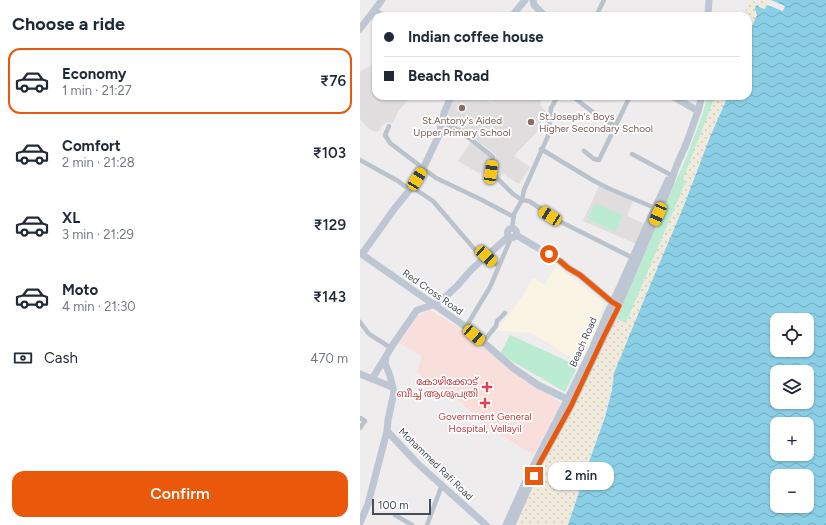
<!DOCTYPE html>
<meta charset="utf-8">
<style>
:root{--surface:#fff;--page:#f2f2f3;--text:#1f2937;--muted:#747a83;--line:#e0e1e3;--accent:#ea580c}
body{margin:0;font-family:Figtree,"Noto Sans Malayalam",sans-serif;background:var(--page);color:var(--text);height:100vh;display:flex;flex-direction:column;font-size:15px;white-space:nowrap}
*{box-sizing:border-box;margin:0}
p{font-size:13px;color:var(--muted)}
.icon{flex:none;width:22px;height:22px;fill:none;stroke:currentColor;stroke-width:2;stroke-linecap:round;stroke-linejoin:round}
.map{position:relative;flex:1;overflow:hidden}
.sheet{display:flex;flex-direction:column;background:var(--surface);width:360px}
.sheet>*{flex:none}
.guide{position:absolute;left:12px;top:12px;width:380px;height:88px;border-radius:12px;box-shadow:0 1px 3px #0004;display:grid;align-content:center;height:88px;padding:0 12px;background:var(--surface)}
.controls{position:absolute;left:410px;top:313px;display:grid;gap:8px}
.controls a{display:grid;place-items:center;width:44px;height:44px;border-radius:8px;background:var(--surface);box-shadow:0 1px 3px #0004;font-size:20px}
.scale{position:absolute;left:12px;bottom:10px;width:59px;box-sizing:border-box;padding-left:4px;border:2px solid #454e58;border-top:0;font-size:11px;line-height:14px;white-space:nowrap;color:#454e58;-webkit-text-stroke:3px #fff;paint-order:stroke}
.end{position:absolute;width:18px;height:18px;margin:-9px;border:5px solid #ea580c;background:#fff;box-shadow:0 0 0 2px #fff}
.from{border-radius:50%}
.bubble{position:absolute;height:28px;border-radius:12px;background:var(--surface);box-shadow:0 1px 3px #0004;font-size:13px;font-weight:600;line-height:28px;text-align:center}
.car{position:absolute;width:12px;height:24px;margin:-12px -6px;border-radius:5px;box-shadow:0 0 3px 1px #0007;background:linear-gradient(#f5c518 24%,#345 0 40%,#f5c518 0 76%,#345 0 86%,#f5c518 0)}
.guide b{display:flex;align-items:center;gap:14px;height:38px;font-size:15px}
.guide b+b{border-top:1px solid var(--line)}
.guide i{width:10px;height:10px;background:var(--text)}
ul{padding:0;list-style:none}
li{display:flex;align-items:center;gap:12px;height:66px;margin:0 8px 6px;padding:0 4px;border:2px solid transparent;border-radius:12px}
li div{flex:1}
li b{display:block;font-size:15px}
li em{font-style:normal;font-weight:600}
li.on{border-color:var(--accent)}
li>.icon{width:36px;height:36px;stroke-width:1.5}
h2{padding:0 12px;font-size:18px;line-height:48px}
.pay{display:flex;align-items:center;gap:10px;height:44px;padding:0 12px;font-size:15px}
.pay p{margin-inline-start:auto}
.button{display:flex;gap:8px;margin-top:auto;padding:8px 12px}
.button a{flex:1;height:46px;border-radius:12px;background:var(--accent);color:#fff;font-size:16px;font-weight:600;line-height:46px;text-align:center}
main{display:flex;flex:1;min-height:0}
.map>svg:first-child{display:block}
.commercial{fill:#faf4e4}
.education{fill:#dfdddd}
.medical{fill:#f9dfdc}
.sand{fill:url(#sand-dots)}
.park{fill:#bbebd0}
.water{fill:url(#water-waves);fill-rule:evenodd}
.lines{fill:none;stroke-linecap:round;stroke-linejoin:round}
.street{stroke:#bac2cb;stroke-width:4.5}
.secondary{stroke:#bdc6d2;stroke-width:7}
.route{stroke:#ea580c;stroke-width:5}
.education-dot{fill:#8d6e63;stroke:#fff;stroke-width:1.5}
.health-dot{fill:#e0444e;stroke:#fff;stroke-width:1.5}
.labels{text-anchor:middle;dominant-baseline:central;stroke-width:3.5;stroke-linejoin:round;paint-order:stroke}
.education-label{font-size:10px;fill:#785e54;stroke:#fff;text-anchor:start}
.street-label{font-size:10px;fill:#454e58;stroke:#fff}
.health-label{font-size:10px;fill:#be3a42;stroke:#fff;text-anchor:end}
</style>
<main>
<section class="sheet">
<h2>Choose a ride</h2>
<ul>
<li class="on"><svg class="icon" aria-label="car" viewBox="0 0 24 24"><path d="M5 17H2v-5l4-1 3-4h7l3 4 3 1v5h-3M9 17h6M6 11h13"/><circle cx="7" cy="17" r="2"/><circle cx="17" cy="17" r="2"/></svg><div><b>Economy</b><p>1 min · 21:27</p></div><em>₹76</em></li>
<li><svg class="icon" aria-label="car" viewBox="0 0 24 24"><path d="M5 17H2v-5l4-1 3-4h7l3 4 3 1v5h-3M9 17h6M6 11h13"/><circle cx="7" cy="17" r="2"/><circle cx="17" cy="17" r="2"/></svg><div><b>Comfort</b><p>2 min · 21:28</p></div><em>₹103</em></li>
<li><svg class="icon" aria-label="car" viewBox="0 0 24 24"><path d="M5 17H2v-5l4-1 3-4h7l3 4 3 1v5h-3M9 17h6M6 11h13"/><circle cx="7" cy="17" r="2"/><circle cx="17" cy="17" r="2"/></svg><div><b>XL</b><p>3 min · 21:29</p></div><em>₹129</em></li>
<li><svg class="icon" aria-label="car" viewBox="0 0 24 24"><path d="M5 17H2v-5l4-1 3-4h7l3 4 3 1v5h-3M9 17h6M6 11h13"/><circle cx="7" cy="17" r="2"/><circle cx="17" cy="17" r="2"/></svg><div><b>Moto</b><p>4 min · 21:30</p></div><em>₹143</em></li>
</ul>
<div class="pay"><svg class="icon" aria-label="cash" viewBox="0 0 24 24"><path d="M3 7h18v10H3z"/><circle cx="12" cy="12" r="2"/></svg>Cash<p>470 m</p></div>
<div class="button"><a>Confirm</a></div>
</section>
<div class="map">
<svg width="466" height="525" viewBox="0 0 466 525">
<defs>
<pattern id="sand-dots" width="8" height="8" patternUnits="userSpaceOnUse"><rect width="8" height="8" fill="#f0eadc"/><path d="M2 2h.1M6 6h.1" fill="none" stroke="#cfcabf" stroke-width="1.8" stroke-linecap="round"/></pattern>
<pattern id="water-waves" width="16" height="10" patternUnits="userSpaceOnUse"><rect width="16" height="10" fill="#8acfe6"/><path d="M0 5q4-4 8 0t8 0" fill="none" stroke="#73aabd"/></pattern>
</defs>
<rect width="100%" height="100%" fill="#eeecec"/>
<path class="commercial" d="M196,265L242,301L243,303L239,324L220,364L172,333L140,331L138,329L161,298L173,278L185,285Z"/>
<path class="education" d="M14,65L16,66V96H48L49,98L38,112L33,123L28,122L22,125L20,130L16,132L9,129L0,119V71L11,66Z
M92,96H122L131,102L135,96H180L181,106L186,111L176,133L154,156L170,167L159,184L143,174L140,178L132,172L136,155L102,130L84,119Z
M111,142L132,157L122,175L98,161Z
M239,186L273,201L267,216L285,224L276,244L223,221Z"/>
<path class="medical" d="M70,310L106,332L155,372L201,403L174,455L128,427L91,394L64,379L57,372L62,356L39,343L56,317Z"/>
<path class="sand" d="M390,0L398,3L399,0H408L388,55V16H383Z
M355,96H372L254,373C250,404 240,432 229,461C221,482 215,504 208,525H157L177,477L254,323L257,319L266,323L326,181L322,179Z"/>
<path class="park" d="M348,96H355L323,179L326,181L266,323L257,319L313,187L325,161L341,119Z
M235,204L262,215L256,232L228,219Z
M150,335L218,366L205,392L140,354Z"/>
<path class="water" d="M411,0H466V525H208L230,459L245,417L252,390L254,373L286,295L323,208L350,137L368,96H388V35L397,15L395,9L396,5L401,8L405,9L407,5L423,11L425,6ZM417,320H447V350H417ZM417,372H447V402H417ZM417,424H447V454H417ZM417,476H447V506H417Z"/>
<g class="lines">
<path class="street" d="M15,10L25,16
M236,16L244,0
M212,96L230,110L255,126
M83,122L100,131L133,157L131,172L153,194L162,200L169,201L201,222L273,258
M29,126L25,135L30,143L76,178L120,199L154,217
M181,149L234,181L250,189L295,208
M224,151L234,159L239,160L270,96
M272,154L311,175
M0,160L38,181L50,190
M52,187L73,201L123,259
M152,229L154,214L162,200L164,190L188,136L191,108L198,96
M126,256L134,263L139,266
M0,322L9,334L31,348
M106,327L130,287L151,238
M123,342L136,326L137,321L145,313
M0,418L5,421L0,428
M35,515L52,525
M67,525L82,485"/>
<path class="secondary" d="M173,0L174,5L185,16
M152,16L165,0
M348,16L349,0
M0,29L22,0
M312,96L338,111
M147.5 233a4.5 4.5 0 1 1 9 0a4.5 4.5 0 1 1-9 0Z
M156,235L200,261L208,268L220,275L253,303L256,304
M0,253L106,327L153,368L178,385L211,401
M2,254L35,208L52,187L62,171L79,135L84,113L91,96
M26,357L25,363L30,376L34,392L28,420L27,431L57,463L126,525
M0,374L32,387
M12,379L34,343L57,310L73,305L82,300L97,286L112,269L149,236
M0,523L8,504L27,431
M146,525L170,472L207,400L232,349L248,312L263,280L289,221L308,180
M152,525L179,464L211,406L244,336L256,312L310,185L316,167L327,142L338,111L342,96"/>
</g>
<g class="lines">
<path class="route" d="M174,476L179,464L211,406L244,336L259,306L252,302L220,275L208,268L200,261L189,254"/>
</g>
<g class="education-dot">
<circle cx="102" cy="108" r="4"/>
<circle cx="171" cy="122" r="4"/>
</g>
<g class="health-dot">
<path d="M125 381h4v4h4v4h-4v4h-4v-4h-4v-4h4z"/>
<path d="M123 397h4v4h4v4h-4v4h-4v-4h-4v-4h4z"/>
</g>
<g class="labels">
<g class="education-label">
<text x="179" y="116">St.Joseph's Boys<tspan x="179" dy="12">Higher Secondary School</tspan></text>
<text x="102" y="120" text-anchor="middle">St.Antony's Aided<tspan x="102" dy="12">Upper Primary School</tspan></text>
</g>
<g class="street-label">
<text transform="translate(73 292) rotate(35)">Red Cross Road</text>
<text transform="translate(223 342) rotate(-66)">Beach Road</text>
<text transform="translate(76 464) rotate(44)">Mohammed Rafi Road</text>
</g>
<g class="health-label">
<text x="118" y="381">കോഴിക്കോട്<tspan x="118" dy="12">ബീച്ച് ആശുപത്രി</tspan></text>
<text x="125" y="416" text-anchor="middle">Government General<tspan x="125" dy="12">Hospital, Vellayil</tspan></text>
</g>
</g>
</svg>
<div class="controls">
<a><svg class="icon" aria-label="locate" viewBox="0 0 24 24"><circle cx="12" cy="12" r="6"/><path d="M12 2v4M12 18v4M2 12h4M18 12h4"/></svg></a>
<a><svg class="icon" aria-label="layers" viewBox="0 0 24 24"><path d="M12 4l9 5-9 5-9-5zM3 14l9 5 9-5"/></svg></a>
<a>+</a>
<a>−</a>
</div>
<div class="scale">100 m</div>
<i class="end from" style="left:189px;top:254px"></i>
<i class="end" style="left:174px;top:476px"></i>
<div class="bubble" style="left:188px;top:462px;width:66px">2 min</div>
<i class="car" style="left:131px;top:172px;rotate:8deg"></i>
<i class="car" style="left:57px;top:179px;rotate:31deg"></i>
<i class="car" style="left:298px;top:214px;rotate:203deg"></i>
<i class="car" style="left:190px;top:216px;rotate:303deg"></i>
<i class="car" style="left:126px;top:256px;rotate:133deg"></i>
<i class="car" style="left:114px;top:335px;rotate:131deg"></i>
<div class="guide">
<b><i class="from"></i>Indian coffee house</b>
<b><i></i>Beach Road</b>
</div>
</div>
</main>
